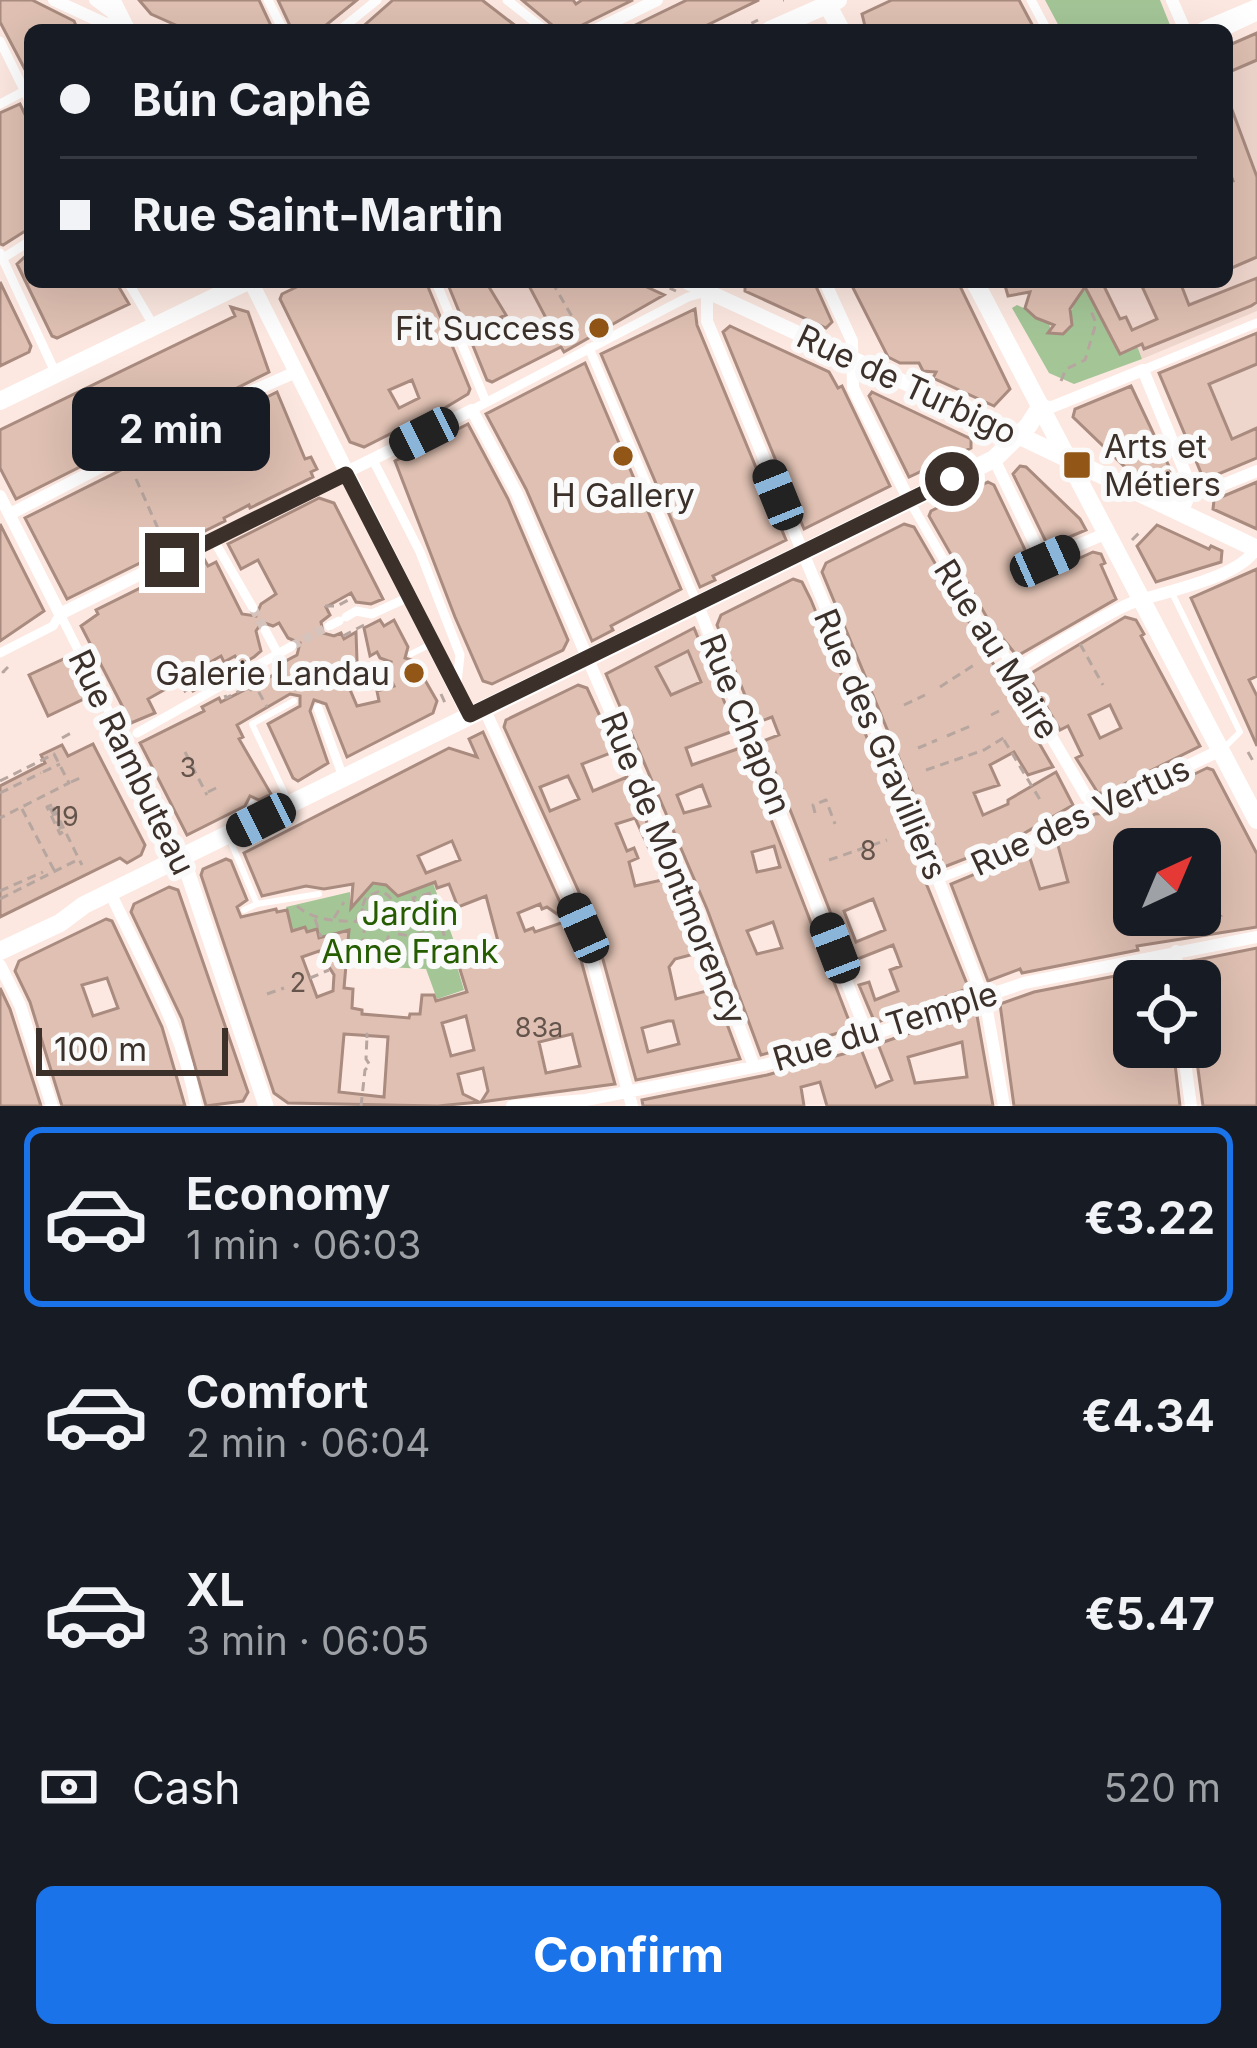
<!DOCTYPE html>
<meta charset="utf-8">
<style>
:root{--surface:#171b24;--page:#20242c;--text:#f1f3f6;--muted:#9ea1a6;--line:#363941;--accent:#1a73e8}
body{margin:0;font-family:Inter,sans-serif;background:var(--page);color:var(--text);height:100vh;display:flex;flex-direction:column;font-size:45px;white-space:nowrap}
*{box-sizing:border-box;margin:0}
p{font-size:39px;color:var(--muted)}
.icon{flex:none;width:66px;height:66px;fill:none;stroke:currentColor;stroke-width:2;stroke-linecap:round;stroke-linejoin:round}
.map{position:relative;height:1106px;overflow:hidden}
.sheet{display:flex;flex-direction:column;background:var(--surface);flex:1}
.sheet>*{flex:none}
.top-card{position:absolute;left:24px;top:24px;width:1209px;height:264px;border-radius:18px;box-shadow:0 12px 48px #0002;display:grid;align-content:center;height:264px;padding:0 36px;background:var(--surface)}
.needle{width:78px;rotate:44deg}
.controls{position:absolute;left:1113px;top:828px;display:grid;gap:24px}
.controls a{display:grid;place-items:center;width:108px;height:108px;border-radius:18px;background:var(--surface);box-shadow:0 12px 48px #0002;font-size:60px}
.scale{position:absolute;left:36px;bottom:30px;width:192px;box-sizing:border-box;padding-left:12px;border:6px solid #3c302a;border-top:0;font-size:33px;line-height:42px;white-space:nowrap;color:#3c302a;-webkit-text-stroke:9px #fafafa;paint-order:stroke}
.end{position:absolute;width:54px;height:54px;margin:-27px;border:15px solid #3c302a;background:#fff;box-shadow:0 0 0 6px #fff}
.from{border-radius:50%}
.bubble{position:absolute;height:84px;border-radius:18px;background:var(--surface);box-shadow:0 12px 48px #0002;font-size:39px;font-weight:700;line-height:84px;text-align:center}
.car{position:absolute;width:36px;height:72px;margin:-36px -18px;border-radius:15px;box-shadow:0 0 9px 3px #0007;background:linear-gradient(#222 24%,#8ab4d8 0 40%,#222 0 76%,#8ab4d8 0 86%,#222 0)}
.top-card b{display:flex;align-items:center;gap:42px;height:114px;font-size:45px}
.top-card b+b{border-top:3px solid var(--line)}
.top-card i{width:30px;height:30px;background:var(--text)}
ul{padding:21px 0 0;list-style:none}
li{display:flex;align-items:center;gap:36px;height:180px;margin:0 24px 18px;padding:0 12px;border:6px solid transparent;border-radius:18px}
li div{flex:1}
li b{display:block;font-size:45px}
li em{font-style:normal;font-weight:700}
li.active{border-color:var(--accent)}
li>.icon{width:108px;height:108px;stroke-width:1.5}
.pay{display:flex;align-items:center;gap:30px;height:132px;padding:0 36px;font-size:45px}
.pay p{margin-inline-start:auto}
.action{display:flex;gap:24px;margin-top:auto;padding:24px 36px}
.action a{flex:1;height:138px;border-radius:18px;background:var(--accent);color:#fff;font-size:48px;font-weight:700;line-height:138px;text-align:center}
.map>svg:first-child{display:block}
.education{fill:#efd6cd}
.green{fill:#a4c697}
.building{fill:#dfc0b2;stroke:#a98b7f;stroke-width:3;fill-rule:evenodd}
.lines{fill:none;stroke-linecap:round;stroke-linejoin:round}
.pedestrian-tunnel{stroke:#d6c3bc;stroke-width:9;stroke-dasharray:9 4.5;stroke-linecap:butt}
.path{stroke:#b7a69f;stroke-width:3;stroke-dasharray:9 6;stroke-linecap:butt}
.service{stroke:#fff;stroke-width:6}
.pedestrian{stroke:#fff;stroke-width:9}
.minor{stroke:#fff;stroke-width:12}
.tertiary{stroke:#fff;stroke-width:15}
.secondary{stroke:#fff;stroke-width:18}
.route{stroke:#3c302a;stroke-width:15}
.poi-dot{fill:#925616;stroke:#fafafa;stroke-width:4.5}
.labels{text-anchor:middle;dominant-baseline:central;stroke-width:12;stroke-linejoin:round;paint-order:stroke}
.number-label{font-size:27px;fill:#65544c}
.poi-label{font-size:33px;fill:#3c302a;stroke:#fafafa;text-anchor:end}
.street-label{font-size:33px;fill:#3c302a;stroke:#fafafa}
.park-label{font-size:33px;fill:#255c00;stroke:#fafafa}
</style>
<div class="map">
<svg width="1257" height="1106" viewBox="0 0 1257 1106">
<rect width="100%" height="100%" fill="#fce8e0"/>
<path class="education" d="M1257,33V311L1142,359L1136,347L1120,354L1083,282H1227V46Z
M481,282H527L561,347L496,380L477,333Z
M1257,332V458L1205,482L1159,372Z
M694,628L699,630L718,678L671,695L647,684L635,657Z
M1072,830L1091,901L1023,894L1018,856Z"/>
<path class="green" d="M1045,0H1160L1170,25L1164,30H1061Z
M1083,282L1120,353L1137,346L1142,359L1074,384L1049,373L1012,308L1017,305L1048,319L1051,331L1069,317Z
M376,883L386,885L398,896L433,883L459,955L468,953L470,958L456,963L464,990L437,999L426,969L347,965L292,931L286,907L350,892V908L366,888Z"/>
<path class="building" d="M0,0H32L74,21L78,30H30V79L0,22Z
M139,0H259L273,30H187L151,14Z
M278,0H357L320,30H292Z
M393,0H482L521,30H359Z
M522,0H573L576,4L582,0H633L572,30H558Z
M687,0H759L697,30H625Z
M892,0H1019L1035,30H866L862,14Z
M1257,33V60L1227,73V46Z
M1228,99L1257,177V257L1227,270V184L1233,181L1227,164Z
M20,104L30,125V228L3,245L0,244V113Z
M30,252V282H116L129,304L57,338L52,336L17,264Z
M1257,278V302L1251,306L1144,349L1142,344L1120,354L1085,287L1070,309L1072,325L1063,334L1048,333L1054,325L1036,318L1025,308L1030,292L1008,296L1004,282H1102L1120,319L1126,317L1132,330L1157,319L1140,282H1180L1189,305Z
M0,282L31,346L29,352L0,366Z
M307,282H426L470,389L468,394L408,430L406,426L364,447L350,442L280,299L282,294ZM412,380L419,398L399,408L389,390Z
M447,282H486L506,315L501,317L509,337L546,318L527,282H636L664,295L564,352L561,347L492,382L487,380Z
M745,282H814L832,322L826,328L745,291Z
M850,282H958L1010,389L994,406L933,378L936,372L923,371L919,363H900L888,357Z
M231,307L248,312L269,372L16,499L0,468V430L235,316Z
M695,309L697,325L786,540L713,576L715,580L700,587L601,354Z
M730,326L829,372L838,388L842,386L890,486L804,529L723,332Z
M1257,333V364L1209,384L1232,439L1257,428V458L1204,480L1159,373Z
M585,363L681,589L611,626L613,630L592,641L526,489L486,414Z
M1131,386L1174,477L1163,489L1127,469L1073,417L1075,409Z
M277,392L305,459L311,457L317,469L311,472L313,477L250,508L249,505L224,518L225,521L67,599L25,518Z
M872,392L971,439V448L909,477L869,396Z
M468,424L508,499L568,640L563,650L492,684L483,681L455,617L395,461Z
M1020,466L1026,467L1080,519L1086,530L1048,546L1013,474Z
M988,482L994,485L1038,577L1093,552L1101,554L1105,563L1101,565L1116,599L1017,656L990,623L929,516L931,511Z
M1257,482V529L1213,509L1214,500Z
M319,498L334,503L383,599L371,604L356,602L351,593L326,607L330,615L321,622L323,633L334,636L341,633L344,639L356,632L357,661L340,669L337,681L348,685L357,706L379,701L377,691L394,686L387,672L391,662L380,658L377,652L370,656L364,628L380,620L384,626L394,620L408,647L405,658L414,661L437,701L433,713L347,757L326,704L314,700L310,711L328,763L298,781L293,778L268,724L300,706V696L290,694L237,725L243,737L239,739L271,794L259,800L250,796L245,806L187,835L140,743L204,711L202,707L219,698L221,702L285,669L282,663L297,655L300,643L288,638L279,623L273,626L262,622L256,631L261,651L254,657L240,665L235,656L224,662L221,656L200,668L208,683L193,691L191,688L185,691L180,682L164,690L148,699L155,713L131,723L81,626L98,614L96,610L203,557L208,566L216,562L242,614L256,616L261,604L276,594L258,560L241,569L228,544Z
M0,524L44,611L0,641Z
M904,524L914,527L1053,767L1028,775L1014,752L990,765L999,785L974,793L983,815L1008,804V800L1056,772L1073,805L1011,841L944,867L822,572L826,563Z
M1157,525L1209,549L1211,546L1222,551L1221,562L1156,582L1137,546Z
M1257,569V676L1249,680L1257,696V746L1191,598Z
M793,579L802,582L811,600L967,984L964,990L875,1023L859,985L869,982L875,1000L898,991L890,970L901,966L897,955L893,945L850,962L763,741L779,735L772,717L756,723L717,625L721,615ZM873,899L885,930L856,942L844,911Z
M1125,617L1136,620L1144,634L1141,636L1200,746L1106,793H1098L1076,758L1082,755L1068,726L1060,730L1028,675ZM1110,705L1121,728L1100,738L1089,715Z
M694,628L736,730L686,748L692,765L743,747L851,1026L849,1030L761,1055L707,909L606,674ZM688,651L701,682L671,695L656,667ZM702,785L710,806L684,813L677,795ZM774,846L780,867L757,872L752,852ZM773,922L782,948L757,954L747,931Z
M68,657L88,697L48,716L29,675Z
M578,685L587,688L616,751L582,764L593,791L627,777L658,848L650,851L635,818L616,824L627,851L634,848L638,858L629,862L635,886L671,878L687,916L682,917L698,953L675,959L669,967L676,999L714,989L740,1059L636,1080L593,923L504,727L506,720ZM568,776L579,799L550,811L540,787ZM668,1021H673L679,1044L648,1052L642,1028Z
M483,732L573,931L615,1084L481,1102L488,1091L483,1068L458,1074L463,1094L479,1102L438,1106L288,1103L274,1093L201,875L203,869L226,859L231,861L247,900L237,907L241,917L276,909L277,912L287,910L292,931L305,927L307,932L317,929L319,938L349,930L344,988L353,989L352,1008L362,1010V1014L409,1018L410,1014H420L422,995H434L436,1001L467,992L458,963L499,945L486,896L458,907L449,884L437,888L435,882L398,896L386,885L373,883L351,908L353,884L324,889L306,886L262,896L244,853L449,748L477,757L469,739ZM452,841L460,860L426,873L418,856ZM540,904L542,909L547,907L567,921L535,932L533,928L525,931L518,913ZM319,951L334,975L333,991L317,997L302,957ZM466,1016L474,1050L451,1056L442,1023ZM344,1034L388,1037L384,1097L339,1092ZM572,1034L580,1066L546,1073L539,1042Z
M93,744L145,845L141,855L127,863L120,858L0,917V786L45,763L41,755L62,745L68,756Z
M1207,768L1213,770L1257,854V927L1137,946L1138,950L1022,973L1020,969L988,981L951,884L1028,852L1040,889L1068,882L1056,838L1095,814L1113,813ZM1134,849H1200V900L1219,915H1134Z
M169,887L178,890L248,1092L243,1101L206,1106L182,1019L131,912L134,904Z
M106,919L112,921L162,1027L185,1106H62L30,1002L15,971L19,961ZM107,978L118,1008L93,1016L82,985Z
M1257,948V1106H1203L1195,1047H1200V981H1188L1187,962Z
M1166,966L1167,981H1134V1047H1173L1180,1106H1014L1000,1004L1034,992Z
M0,988L10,1009L41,1106H0Z
M976,1010L993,1106H827L820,1082L801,1087L804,1106H643L642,1100L767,1075L861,1049L876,1087L892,1080L878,1044ZM962,1042L967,1077L915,1083L908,1057Z"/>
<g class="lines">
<path class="pedestrian-tunnel" d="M253,608L265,630
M292,646L329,626"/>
<path class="path" d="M783,0H784
M738,30L758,20
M552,282L574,320
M656,282L676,291
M1061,381L1066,369L1085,360L1096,323L1091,311L1095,309
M136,479L164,542
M1132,540L1139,533
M325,606H337L350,599
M343,636L364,625
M1080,644L1103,685
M8,667L3,672L9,669
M213,678L214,670L223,666L232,669
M940,687L974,665
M441,694L445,703
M225,695L226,698L249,686L251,690L256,687L267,707
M904,705L925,695
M991,715L999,711
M947,736L973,725
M62,738L73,732
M1004,740L1042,803
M918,748L937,740
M185,752L207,795
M1248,752L1253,761
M926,770L984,750L1005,737
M43,772L60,764
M0,781L54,754L69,783L0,818
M71,782L82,777
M208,792L218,787
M0,793L41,773
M52,805L47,807L60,834L65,830
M53,807L82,865
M50,808L62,831
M22,809L54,870
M815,813L813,805L826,800L835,824
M829,860L887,840
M0,891L43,872
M368,898L379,906L391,900
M0,899L79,859
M297,906C319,926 356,920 382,922L390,932L385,946L377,949L367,946L362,938L366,925
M361,909L378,921
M334,918L344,902
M315,919L321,937
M378,919L380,893
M357,920L366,897L380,891C398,897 398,917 396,934
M380,920L396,912
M423,932L413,898L431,893L451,957
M398,934L411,936L441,927
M310,978L329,970
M267,994L284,988
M361,1106L365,1070L370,1065L366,1059L367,1036V1034V1038"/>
<path class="service" d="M1227,32L1257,18
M1172,593L1240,732L1225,747
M411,654L429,645
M344,678L384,665
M119,760L169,862
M289,802L252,724L294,701
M252,803L259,817
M230,840L257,904L319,894
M244,910L257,904"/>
<path class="pedestrian" d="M268,0L283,30
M507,0L545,30
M1031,0L1047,30
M340,30L377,0
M0,41L30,102
M0,104L30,88
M0,253L56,374
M0,260L30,241
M128,282L155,328
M436,282L486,402
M589,348L697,603
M1143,370L1257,323
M472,410L688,297L707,292
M373,460L420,552L460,655L457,683
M909,500L983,628L1017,670
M213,539L253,608
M346,617L356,611L372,614L409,597
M329,626L339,621
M265,630L278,654
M0,653L53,626L60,614L183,859
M318,708L343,777
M137,733L292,646
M938,879L1015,849L1094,803"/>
<path class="minor" d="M54,0L106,24L123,20
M95,0L122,20
M1172,0L1185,30
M596,30L657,0
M825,282L852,341L853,388L909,500
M707,292V321L938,879L986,1005L1004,1106
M1041,406L1052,407L1143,370L1189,482L1191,492L1182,513
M994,459L1043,560L1107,533
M1191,492L1210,490L1257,471
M0,496L60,614L472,410L517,494L697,913L754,1066
M10,514L219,406L296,372
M697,603L868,1036
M484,708L583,927L632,1106
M1221,750L1108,804L1094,803L1086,796L1016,676L1017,670C1023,662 1116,609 1129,604C1160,592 1240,579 1256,548
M110,892C142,962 184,1029 196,1106
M1176,951L1178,981
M0,965L20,1005L52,1106
M1183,1047L1191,1106
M512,1106L586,1100L764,1065L868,1036L1024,983L1257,937"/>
<path class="tertiary" d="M113,0L128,30
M251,282L469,715
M687,282L1018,435
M183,859L266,1106"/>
<path class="secondary" d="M825,0L841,30
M770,30L838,0
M1205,30L1257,8
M975,282L1257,820
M0,401L246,282
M1018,435L1257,549
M0,951L60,923L84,905L994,459L1028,426L1041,406"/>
</g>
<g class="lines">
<path class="route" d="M172,560L346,474L470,715L952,479"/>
</g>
<g class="poi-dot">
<circle cx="599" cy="328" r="12"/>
<circle cx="623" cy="456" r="12"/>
<rect x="1062" y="450" width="30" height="30" rx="6"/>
<circle cx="414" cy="673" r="12"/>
</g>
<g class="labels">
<g class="number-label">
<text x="188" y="767">3</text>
<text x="65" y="816">19</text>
<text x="868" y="850">8</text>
<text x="298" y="982">2</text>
<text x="539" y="1027">83a</text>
</g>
<g class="poi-label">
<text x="575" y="328">Fit Success</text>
<text x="1104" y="446" text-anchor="start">Arts et<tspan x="1104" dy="38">Métiers</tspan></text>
<text x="623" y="495" text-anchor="middle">H Gallery</text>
<text x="390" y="673">Galerie Landau</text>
</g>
<g class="street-label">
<text transform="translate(907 384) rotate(25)">Rue de Turbigo</text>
<text transform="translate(997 649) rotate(58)">Rue au Maire</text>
<text transform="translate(746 724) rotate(68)">Rue Chapon</text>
<text transform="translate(881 744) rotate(67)">Rue des Gravilliers</text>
<text transform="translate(132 762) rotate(64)">Rue Rambuteau</text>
<text transform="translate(1080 816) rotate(-25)">Rue des Vertus</text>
<text transform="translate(674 868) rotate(68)">Rue de Montmorency</text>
<text transform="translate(885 1026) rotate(-17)">Rue du Temple</text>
</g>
<g class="park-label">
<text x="410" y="913">Jardin<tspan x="410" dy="38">Anne Frank</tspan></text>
</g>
</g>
</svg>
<div class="controls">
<a><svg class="needle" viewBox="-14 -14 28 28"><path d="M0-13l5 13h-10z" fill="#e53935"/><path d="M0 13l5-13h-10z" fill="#9ea1a6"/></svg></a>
<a><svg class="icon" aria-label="locate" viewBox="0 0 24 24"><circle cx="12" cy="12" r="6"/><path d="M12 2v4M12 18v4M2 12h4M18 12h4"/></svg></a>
</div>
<div class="scale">100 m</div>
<i class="end from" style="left:952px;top:479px"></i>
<i class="end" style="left:172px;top:560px"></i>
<div class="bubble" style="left:72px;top:387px;width:198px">2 min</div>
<i class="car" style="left:424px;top:434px;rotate:243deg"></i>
<i class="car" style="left:778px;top:495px;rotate:338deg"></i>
<i class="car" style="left:1045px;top:561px;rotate:66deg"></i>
<i class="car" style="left:261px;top:820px;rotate:243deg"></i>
<i class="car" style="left:583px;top:928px;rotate:336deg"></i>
<i class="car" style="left:835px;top:948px;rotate:339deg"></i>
<div class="top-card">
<b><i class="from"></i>Bún Caphê</b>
<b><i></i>Rue Saint-Martin</b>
</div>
</div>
<section class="sheet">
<ul>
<li class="active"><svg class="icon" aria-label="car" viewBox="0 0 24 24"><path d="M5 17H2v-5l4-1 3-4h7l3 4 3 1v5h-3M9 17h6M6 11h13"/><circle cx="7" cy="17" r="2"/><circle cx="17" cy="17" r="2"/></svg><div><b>Economy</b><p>1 min · 06:03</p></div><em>€3.22</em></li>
<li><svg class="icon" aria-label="car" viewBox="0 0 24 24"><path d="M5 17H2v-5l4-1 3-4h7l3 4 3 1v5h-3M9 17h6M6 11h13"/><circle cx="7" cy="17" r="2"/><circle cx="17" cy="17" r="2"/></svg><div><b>Comfort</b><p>2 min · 06:04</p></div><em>€4.34</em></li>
<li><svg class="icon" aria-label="car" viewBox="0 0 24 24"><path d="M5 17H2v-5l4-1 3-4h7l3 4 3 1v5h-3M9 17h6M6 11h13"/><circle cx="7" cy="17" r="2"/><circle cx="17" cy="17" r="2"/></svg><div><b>XL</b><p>3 min · 06:05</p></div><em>€5.47</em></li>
</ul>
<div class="pay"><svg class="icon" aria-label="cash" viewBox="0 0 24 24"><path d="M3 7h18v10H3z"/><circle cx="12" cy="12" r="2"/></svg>Cash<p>520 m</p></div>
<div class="action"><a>Confirm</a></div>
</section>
